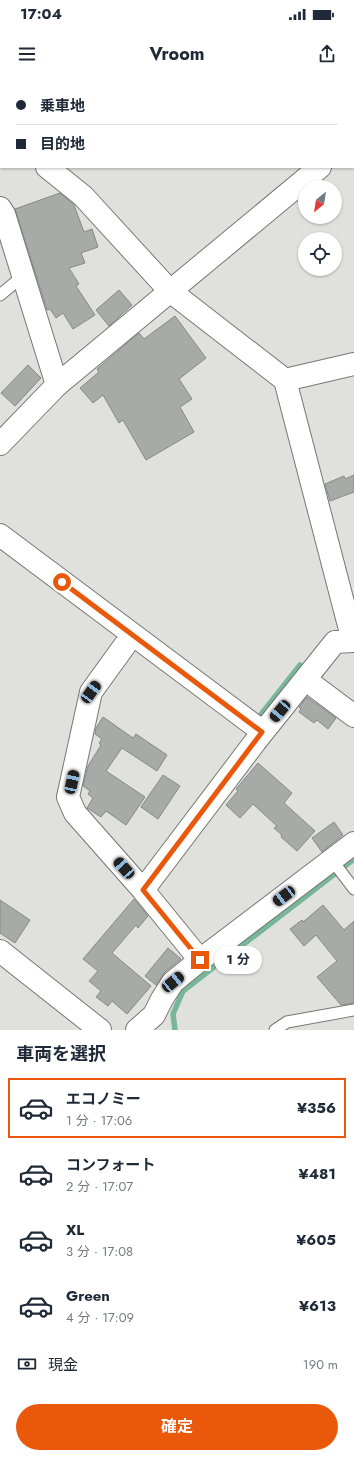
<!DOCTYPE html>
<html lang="ja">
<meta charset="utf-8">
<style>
:root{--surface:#fff;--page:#f2f2f3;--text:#1f2937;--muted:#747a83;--line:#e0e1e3;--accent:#ea580c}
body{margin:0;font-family:Jost,"Noto Sans JP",sans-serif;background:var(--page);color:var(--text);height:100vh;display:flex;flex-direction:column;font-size:15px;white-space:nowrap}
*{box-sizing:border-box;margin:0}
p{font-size:13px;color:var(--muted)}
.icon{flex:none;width:22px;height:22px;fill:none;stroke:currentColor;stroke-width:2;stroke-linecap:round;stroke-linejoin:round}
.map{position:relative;height:950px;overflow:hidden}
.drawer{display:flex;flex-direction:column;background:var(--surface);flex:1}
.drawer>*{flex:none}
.hud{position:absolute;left:0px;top:0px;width:354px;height:88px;box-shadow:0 1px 3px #0004;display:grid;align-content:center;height:88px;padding:0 16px;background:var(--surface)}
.needle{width:26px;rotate:210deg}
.tools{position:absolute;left:298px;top:100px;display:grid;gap:8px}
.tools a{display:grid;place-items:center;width:44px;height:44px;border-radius:50%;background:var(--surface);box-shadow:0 1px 3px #0004;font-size:20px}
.end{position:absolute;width:18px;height:18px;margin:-9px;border:5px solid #ea580c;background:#fff;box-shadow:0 0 0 2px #fff}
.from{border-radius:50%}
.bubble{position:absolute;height:28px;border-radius:14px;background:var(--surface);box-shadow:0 1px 3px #0004;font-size:13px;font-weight:700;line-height:28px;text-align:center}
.car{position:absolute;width:12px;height:24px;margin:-12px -6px;border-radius:5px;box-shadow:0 0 3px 1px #0007;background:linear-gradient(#222 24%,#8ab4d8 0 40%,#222 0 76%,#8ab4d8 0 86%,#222 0)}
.hud b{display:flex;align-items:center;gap:14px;height:38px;font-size:15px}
.hud b+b{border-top:1px solid var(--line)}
.hud i{width:10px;height:10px;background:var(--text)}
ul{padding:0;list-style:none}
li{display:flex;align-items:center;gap:12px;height:60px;margin:0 8px 6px;padding:0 8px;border:2px solid transparent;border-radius:0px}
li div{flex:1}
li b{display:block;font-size:15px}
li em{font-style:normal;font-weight:700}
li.selected{border-color:var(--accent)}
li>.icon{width:36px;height:36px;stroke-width:1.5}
h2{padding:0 16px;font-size:18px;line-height:48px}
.pay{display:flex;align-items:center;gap:10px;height:44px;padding:0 16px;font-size:15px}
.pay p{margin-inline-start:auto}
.primary-button{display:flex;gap:8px;margin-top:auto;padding:8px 16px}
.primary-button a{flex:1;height:46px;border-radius:24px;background:var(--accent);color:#fff;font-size:16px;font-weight:700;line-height:46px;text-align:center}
.status{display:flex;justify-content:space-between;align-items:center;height:28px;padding:0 20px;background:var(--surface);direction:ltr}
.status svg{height:11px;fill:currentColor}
header{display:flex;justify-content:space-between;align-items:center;height:52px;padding:0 16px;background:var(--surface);font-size:18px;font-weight:700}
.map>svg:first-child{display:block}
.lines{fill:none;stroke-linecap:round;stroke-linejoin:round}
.stream{stroke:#78b699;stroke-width:5.5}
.building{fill:#a7aba7;stroke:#868986}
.service-casing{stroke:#767773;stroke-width:13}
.minor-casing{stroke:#767773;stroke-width:24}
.tertiary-casing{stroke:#767773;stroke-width:24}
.service{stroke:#fff;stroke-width:11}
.minor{stroke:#fff;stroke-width:22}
.tertiary{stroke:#fff;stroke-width:22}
.route{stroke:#ea580c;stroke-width:5}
</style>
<div class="status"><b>17:04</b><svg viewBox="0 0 49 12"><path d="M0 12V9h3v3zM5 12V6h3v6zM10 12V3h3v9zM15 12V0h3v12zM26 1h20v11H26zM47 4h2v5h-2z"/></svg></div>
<header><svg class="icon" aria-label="menu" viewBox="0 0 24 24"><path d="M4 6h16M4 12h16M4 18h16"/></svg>Vroom<svg class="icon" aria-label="share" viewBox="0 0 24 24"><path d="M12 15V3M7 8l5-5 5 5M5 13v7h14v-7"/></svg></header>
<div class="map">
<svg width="354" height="950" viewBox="0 0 354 950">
<rect width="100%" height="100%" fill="#e0e1dd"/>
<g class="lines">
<path class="stream" d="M259,637L300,585L305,589
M175,950L173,934L183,911L354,779"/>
</g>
<path class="building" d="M60,113L74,125L84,152L92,149L98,167L81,173L85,183L69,188L79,204L76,206L95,235L73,249L63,233L56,238L50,229L47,230L15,129Z
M119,210L132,225L109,246L96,230Z
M175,236L206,278L179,299L192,319L180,327L194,352L146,380L123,340L119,343L103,315L93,323L80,308L99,292L97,289L139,253L144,259Z
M28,285L41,298L15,326L1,313Z
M354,395V412L330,421L325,404L344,396L345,399Z
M307,617L336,638L328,649L317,640L314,643L299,632L301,629L299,627Z
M103,637L133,658L136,654L167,675L157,691L122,668L106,691L145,717L126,745L106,731L101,737L87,728L93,718L88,714L90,711L83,706L88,686L101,665L99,663L102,659L95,654L96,648Z
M258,683L292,713L284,723L315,751L297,771L281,757L282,755L274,748L277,746L253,724L240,738L226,725L238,711L236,709Z
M163,695L180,706L158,739L141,727Z
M334,742L343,755L322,772L312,758Z
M134,819L148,836L138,848L136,845L112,873L151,906L127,934L112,921L108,926L96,917L101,911L89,901L98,891L83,879Z
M0,820L30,840L15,863L0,853Z
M323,825L344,850L354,841V923L341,925L317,897L337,881L316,855L304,866L290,849L302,840L303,842Z
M168,868L181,879L165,892L156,905L145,896Z"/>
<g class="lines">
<defs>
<path id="service" d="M0,1L1,0
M0,215L23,196
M332,780L354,809
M275,950L287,942L354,930"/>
<path id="minor" d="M0,49L1,50
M47,87L83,116L170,211L285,300L354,284
M0,128L4,134L57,305
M285,300L353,561
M0,455L263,652
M125,565L91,612L68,717L75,733L143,810L200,880
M306,600L354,636
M143,810L255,662L335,562L354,561
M0,871L100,950
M137,950L154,935L162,919L173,902L200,880L354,763"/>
<path id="tertiary" d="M353,60L354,59
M0,364L57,305L320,87"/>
</defs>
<use href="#service" class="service-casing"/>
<use href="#minor" class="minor-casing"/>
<use href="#tertiary" class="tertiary-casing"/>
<use href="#service" class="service"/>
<use href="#minor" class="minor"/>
<use href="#tertiary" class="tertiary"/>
</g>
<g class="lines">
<path class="route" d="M62,502L262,652L143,810L200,880"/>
</g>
</svg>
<div class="tools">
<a><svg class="needle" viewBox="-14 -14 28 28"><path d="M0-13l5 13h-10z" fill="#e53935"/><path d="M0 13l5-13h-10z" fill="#747a83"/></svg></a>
<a><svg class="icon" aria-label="locate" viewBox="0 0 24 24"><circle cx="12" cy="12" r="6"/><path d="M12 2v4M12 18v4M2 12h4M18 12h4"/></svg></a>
</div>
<i class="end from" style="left:62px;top:502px"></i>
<i class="end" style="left:200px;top:880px"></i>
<div class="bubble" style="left:214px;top:866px;width:48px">1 分</div>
<i class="car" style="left:91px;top:612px;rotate:36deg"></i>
<i class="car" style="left:280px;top:631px;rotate:220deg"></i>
<i class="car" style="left:72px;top:702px;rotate:12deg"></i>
<i class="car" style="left:124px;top:788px;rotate:318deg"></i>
<i class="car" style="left:284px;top:816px;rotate:233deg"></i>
<i class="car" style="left:173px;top:902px;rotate:51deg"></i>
<div class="hud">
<b><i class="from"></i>乗車地</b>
<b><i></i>目的地</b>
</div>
</div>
<section class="drawer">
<h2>車両を選択</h2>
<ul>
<li class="selected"><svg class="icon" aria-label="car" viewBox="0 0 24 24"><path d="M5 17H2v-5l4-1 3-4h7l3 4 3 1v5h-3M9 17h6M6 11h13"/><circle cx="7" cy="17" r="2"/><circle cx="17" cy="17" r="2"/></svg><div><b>エコノミー</b><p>1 分 · 17:06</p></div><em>¥356</em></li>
<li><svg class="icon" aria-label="car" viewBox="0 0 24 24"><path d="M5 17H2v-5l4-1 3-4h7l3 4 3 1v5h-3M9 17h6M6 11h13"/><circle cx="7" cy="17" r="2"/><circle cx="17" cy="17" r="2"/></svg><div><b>コンフォート</b><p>2 分 · 17:07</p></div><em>¥481</em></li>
<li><svg class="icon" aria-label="car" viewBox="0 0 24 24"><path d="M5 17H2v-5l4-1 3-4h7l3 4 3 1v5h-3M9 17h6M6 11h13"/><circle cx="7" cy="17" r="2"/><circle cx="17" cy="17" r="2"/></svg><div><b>XL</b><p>3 分 · 17:08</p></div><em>¥605</em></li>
<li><svg class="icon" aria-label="car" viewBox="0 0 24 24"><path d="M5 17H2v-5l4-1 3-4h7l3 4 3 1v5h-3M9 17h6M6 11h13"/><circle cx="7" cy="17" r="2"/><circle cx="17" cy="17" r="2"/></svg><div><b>Green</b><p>4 分 · 17:09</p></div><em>¥613</em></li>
</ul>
<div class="pay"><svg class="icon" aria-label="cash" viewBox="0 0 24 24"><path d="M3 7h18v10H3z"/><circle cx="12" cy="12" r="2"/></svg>現金<p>190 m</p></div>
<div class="primary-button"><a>確定</a></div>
</section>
